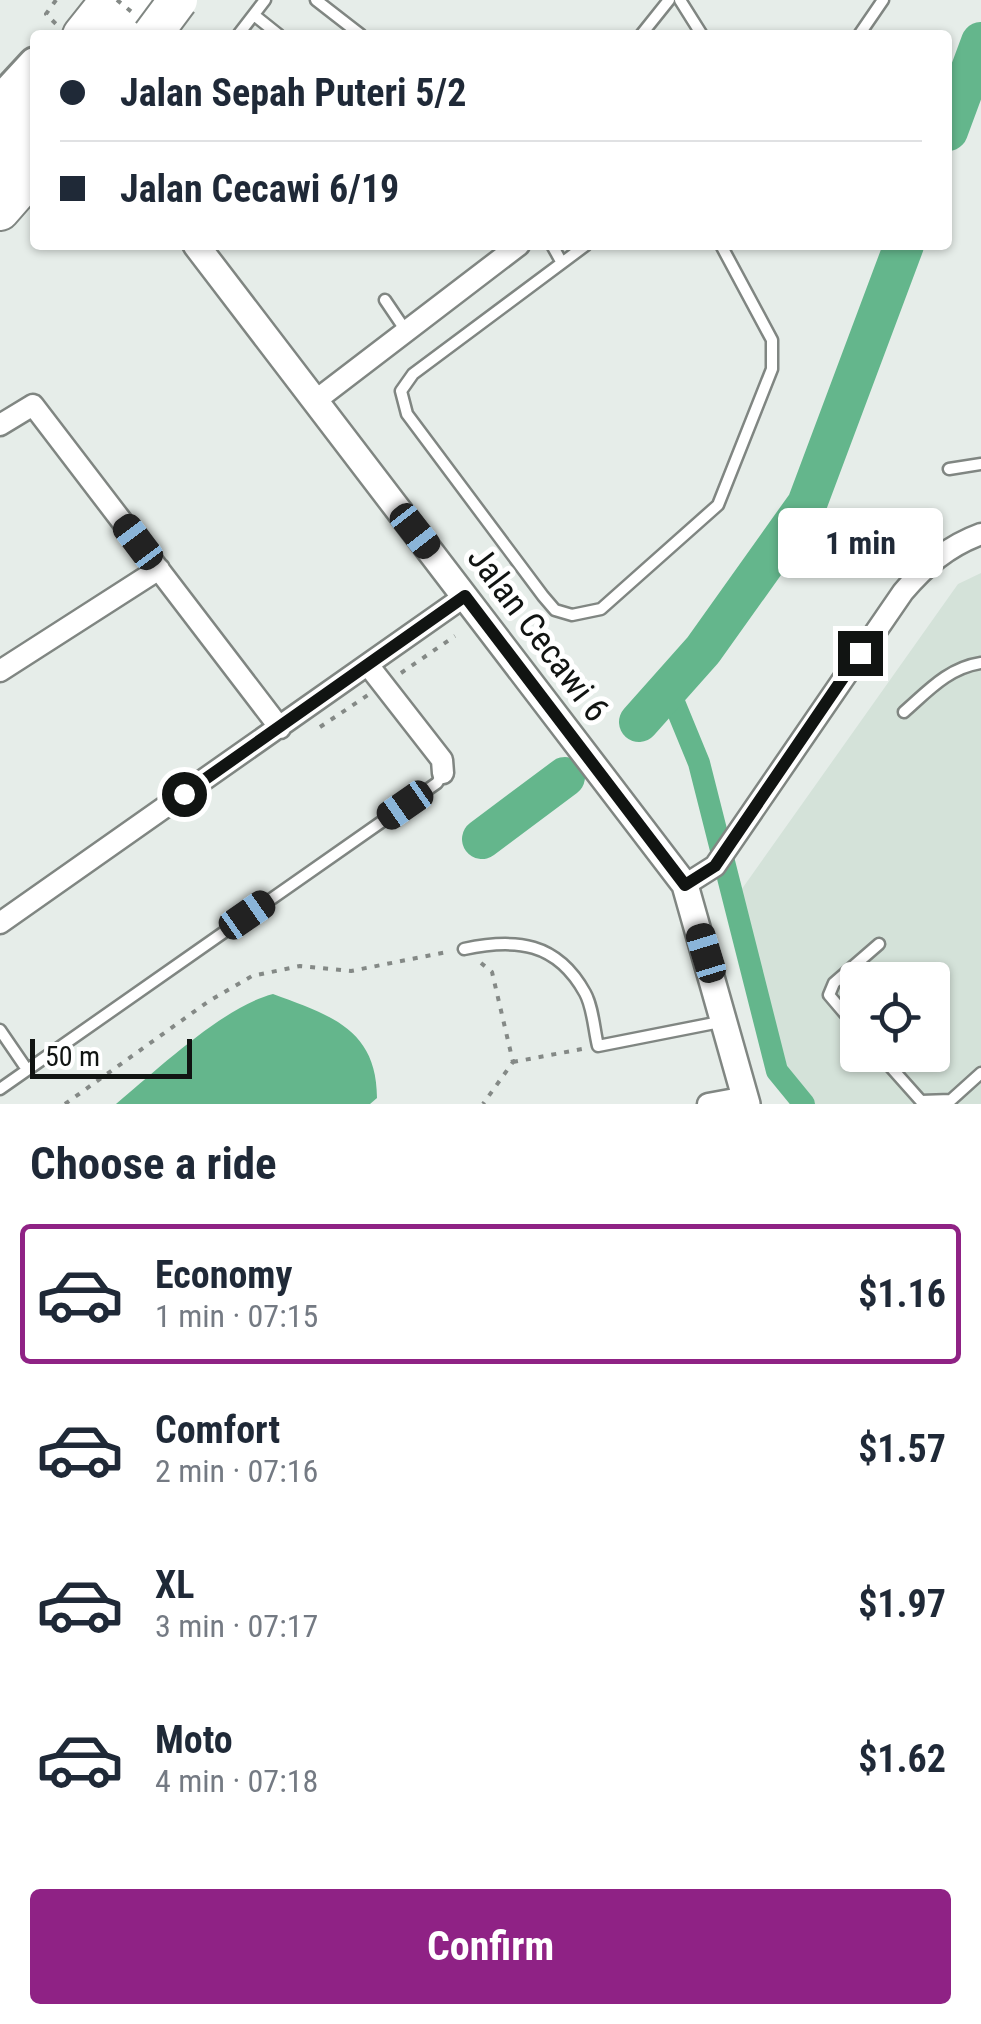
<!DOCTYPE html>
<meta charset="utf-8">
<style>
:root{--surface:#fff;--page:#f2f2f3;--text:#1f2937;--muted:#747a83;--line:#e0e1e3;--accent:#8f2285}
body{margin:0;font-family:"Roboto Condensed",sans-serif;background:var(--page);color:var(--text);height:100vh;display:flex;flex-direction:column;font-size:38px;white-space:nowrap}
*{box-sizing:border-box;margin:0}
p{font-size:32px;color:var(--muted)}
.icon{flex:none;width:55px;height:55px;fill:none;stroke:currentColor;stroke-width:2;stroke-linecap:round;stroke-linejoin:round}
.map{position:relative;height:1104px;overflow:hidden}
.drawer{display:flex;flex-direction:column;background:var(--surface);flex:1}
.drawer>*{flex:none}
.top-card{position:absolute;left:30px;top:30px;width:922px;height:220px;border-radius:10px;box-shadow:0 2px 8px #0004;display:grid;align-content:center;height:220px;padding:0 30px;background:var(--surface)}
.controls{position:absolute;left:840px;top:962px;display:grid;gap:20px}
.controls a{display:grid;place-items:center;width:110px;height:110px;border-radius:10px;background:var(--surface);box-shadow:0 2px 8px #0004;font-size:50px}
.scale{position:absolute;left:30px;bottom:25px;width:162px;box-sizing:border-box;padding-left:10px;border:5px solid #111412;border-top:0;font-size:28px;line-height:35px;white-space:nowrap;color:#111412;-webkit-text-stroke:8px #fff;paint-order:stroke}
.end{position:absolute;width:45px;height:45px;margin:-22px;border:12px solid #111412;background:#fff;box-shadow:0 0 0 5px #fff}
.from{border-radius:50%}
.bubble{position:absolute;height:70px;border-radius:10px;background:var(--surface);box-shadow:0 2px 8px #0004;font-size:32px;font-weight:700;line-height:70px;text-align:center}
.car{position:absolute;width:30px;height:60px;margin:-30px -15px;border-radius:12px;box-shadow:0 0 8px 2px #0007;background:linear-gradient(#222 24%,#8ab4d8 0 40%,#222 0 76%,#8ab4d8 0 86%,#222 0)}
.top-card b{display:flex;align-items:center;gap:35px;height:95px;font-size:38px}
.top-card b+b{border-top:2px solid var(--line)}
.top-card i{width:25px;height:25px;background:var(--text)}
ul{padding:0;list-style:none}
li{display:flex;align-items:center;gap:30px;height:140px;margin:0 20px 15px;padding:0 10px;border:5px solid transparent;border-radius:10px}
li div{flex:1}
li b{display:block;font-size:38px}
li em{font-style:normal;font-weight:700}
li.active{border-color:var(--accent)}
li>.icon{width:90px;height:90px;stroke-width:1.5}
h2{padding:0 30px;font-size:45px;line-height:120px}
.primary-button{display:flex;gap:20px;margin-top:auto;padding:20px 30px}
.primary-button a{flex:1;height:115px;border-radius:10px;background:var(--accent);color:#fff;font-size:40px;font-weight:700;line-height:115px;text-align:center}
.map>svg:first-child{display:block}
.built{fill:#d4e2d9;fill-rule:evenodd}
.water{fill:#64b68c}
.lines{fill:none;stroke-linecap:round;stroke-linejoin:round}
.canal{stroke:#64b68c;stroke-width:22}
.river{stroke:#64b68c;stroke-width:40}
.service-casing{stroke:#808682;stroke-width:15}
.minor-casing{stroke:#808682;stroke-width:25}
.tertiary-casing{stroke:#808682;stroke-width:30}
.primary-casing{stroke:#808682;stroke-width:38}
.motorway-casing{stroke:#808682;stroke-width:42}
.path{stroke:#848986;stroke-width:4;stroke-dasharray:5 8;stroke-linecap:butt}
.service{stroke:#fff;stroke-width:10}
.minor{stroke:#fff;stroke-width:20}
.tertiary{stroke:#fff;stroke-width:25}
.primary{stroke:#fff;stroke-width:32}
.motorway{stroke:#fff;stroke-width:38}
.motorway-bridge-casing{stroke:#808682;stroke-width:42;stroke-linecap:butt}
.path-bridge{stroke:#848986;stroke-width:4;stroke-dasharray:5 8;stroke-linecap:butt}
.motorway-bridge{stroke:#fff;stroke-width:38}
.route{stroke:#111412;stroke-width:12}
.labels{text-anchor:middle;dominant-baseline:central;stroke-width:10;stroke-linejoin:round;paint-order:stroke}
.street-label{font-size:35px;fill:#111412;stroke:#fff}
</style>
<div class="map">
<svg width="981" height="1104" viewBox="0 0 981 1104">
<rect width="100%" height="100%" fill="#e6ede9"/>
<path class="built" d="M981,573V1104H813L788,1070L739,893L958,584ZM858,980H932V1055H858Z"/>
<path class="water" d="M273,994C330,1015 377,1029 377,1098L370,1104H116C157,1070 223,1007 273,994Z"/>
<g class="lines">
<path class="canal" d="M669,690L699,763L777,1071L804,1104"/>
<path class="river" d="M948,131L981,42
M639,722L703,650L807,504L904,245
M482,839L565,777"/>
<defs>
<path id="service" d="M316,0L361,35
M680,0L702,35
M254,15L279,35
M238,35L265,0
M641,35L669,0
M859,35L883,0
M552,245L562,263
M586,245L413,374L401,391L407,414L543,596L555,610L572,615L601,609L718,505L772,369V340L721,245
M385,300L406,331
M949,469L981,464
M904,712C928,691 948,668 981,663
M464,949C516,938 557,942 585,993C593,1007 594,1030 598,1046L725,1021
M858,1029L829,995L834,983L879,944
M0,1030L26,1068
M880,1055L921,1101L951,1100L981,1073
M0,1089L437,783L443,773"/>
<path id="minor" d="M315,401L519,245
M0,425L33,405L280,728
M368,665L442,760L443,773
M0,671L159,569
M685,885L715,866L903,592C925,566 948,546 981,534
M0,923L465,596
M708,1104L746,1097"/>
<path id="tertiary" d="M196,245L685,885L747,1104"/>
<path id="primary" d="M111,35L142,0
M0,102L35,64
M0,169L35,126"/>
<path id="motorway" d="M82,35L110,0
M0,135L35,92
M0,211L35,171"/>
</defs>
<use href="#service" class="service-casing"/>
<use href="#minor" class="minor-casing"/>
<use href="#tertiary" class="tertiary-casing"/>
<use href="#primary" class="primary-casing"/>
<use href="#motorway" class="motorway-casing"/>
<path class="path" d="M56,0L46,14L57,25
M401,673L455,636
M320,727L368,695
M481,963L492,972L513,1062L483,1104
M513,1062L582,1049
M65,1104L209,1001L252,976L300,966L351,971L447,952"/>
<use href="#service" class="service"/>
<use href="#minor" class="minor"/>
<use href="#tertiary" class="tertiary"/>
<use href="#primary" class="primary"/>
<use href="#motorway" class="motorway"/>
<defs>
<path id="motorway-bridge" d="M152,35L178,0"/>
</defs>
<use href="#motorway-bridge" class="motorway-bridge-casing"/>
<path class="path-bridge" d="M117,0L133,13"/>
<use href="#motorway-bridge" class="motorway-bridge"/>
</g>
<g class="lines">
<path class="route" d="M184,794L465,596L685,885L715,866L860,653"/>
</g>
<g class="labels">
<g class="street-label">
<text transform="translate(538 634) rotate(53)">Jalan Cecawi 6</text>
</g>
</g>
</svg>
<div class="controls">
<a><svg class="icon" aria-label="locate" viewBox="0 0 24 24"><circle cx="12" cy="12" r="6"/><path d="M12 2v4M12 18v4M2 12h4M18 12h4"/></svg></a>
</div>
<div class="scale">50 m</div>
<i class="end from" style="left:184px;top:794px"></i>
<i class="end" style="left:860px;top:653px"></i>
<div class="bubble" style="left:778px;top:508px;width:165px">1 min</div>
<i class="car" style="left:415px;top:531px;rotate:142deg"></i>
<i class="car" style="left:138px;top:542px;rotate:323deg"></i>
<i class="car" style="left:405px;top:805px;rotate:235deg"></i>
<i class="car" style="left:247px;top:915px;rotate:55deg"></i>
<i class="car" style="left:706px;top:953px;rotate:343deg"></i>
<div class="top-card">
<b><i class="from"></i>Jalan Sepah Puteri 5/2</b>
<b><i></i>Jalan Cecawi 6/19</b>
</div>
</div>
<section class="drawer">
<h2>Choose a ride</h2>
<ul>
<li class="active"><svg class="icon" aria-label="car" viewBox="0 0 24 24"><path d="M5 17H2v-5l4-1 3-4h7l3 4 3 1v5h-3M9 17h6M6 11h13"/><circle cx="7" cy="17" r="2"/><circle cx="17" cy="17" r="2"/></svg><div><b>Economy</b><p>1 min · 07:15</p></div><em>$1.16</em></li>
<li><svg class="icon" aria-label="car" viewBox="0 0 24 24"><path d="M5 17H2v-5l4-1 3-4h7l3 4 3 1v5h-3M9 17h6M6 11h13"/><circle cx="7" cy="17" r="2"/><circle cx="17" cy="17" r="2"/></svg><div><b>Comfort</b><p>2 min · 07:16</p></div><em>$1.57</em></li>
<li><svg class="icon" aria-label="car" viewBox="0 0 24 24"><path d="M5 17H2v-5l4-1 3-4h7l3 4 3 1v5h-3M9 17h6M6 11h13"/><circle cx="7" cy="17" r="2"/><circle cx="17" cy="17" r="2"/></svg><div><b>XL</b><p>3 min · 07:17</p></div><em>$1.97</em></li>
<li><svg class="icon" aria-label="car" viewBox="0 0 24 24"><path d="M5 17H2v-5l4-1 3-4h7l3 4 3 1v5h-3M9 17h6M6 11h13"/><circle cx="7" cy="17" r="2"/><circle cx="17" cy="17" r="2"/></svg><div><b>Moto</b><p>4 min · 07:18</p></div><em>$1.62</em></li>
</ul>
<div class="primary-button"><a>Confirm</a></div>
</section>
